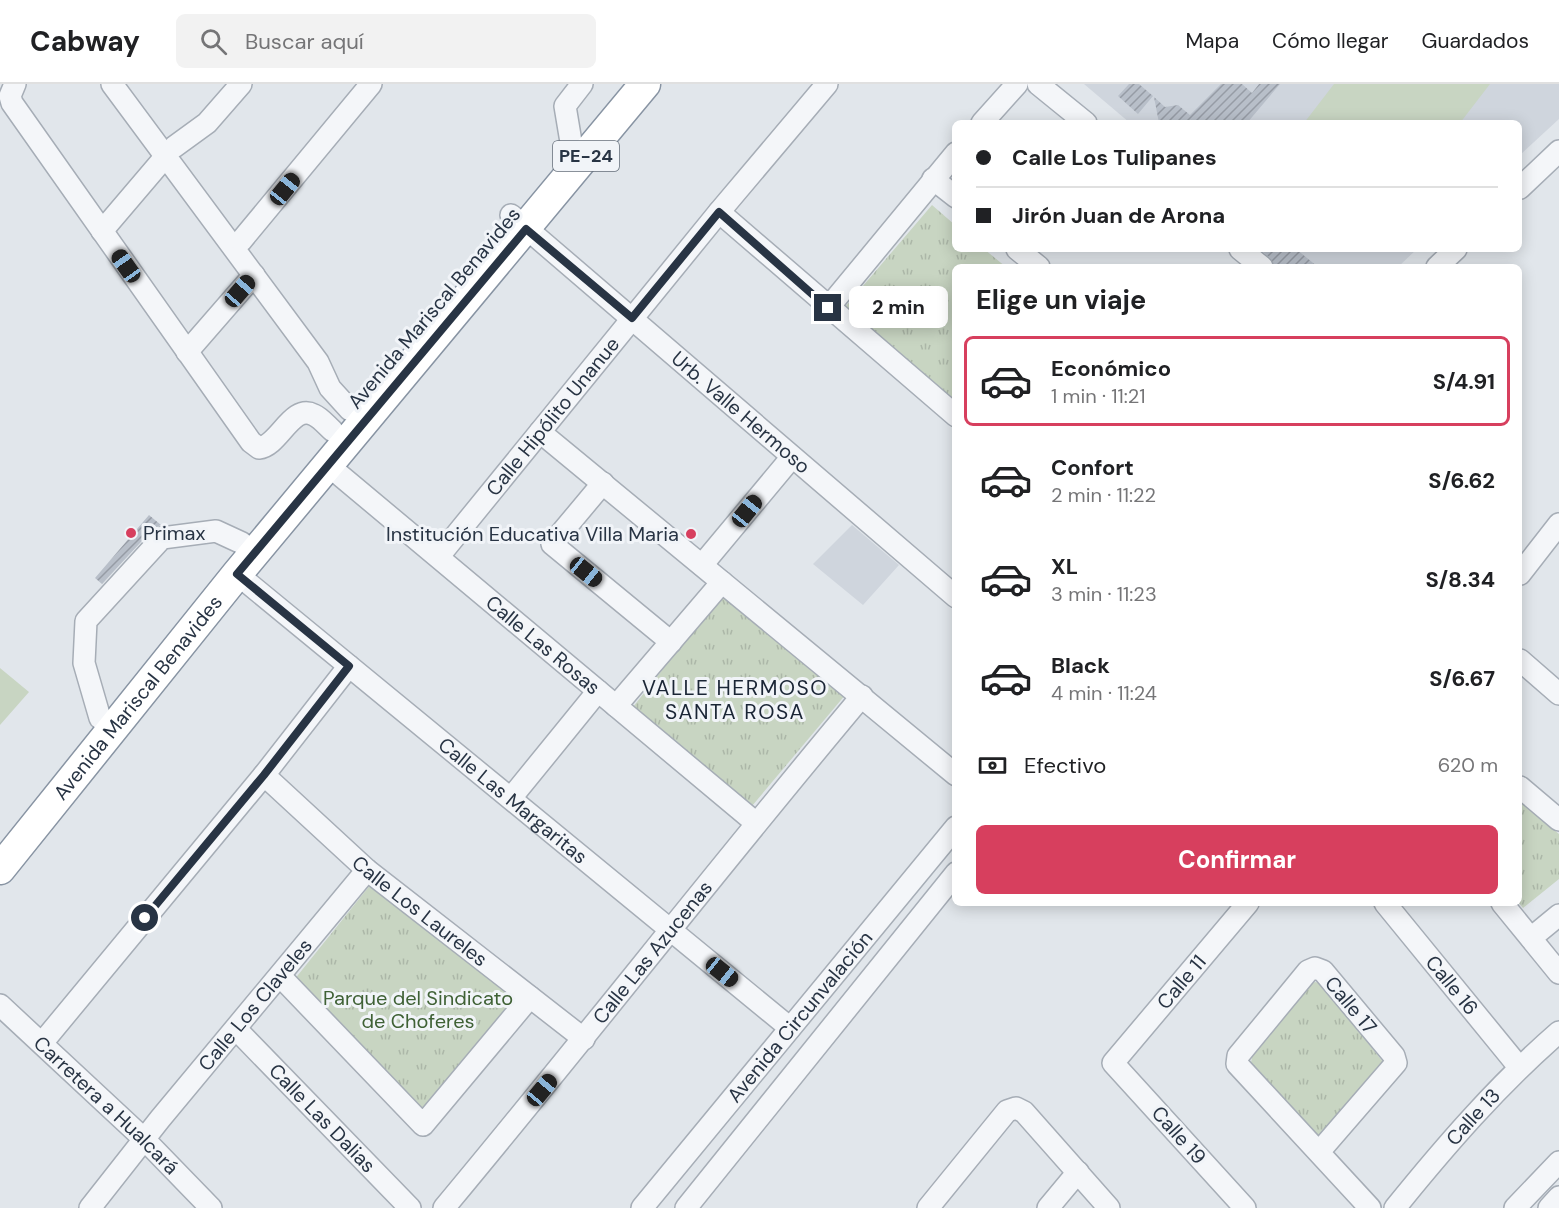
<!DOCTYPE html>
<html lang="es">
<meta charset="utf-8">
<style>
:root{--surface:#fff;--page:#f2f2f2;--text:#202124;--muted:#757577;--line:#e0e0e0;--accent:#d73f5e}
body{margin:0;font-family:"DM Sans",sans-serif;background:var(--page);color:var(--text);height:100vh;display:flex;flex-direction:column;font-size:22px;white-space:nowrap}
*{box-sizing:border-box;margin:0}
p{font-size:20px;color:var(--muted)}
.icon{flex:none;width:33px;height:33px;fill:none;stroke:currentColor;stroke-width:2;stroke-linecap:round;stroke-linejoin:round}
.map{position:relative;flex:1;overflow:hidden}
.drawer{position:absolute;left:952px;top:180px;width:570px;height:642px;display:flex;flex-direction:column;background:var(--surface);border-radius:9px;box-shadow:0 3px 15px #0003}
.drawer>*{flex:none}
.guide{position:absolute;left:952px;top:36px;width:570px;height:132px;border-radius:9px;box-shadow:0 3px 15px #0003;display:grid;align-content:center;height:132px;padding:0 24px;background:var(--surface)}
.end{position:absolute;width:27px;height:27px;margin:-14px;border:8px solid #283444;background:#fff;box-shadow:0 0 0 3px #fff}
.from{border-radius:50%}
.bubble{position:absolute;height:42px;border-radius:9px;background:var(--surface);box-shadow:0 3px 15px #0003;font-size:20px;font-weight:700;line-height:42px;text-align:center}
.car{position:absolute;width:18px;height:36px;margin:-18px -9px;border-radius:8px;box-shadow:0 0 4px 2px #0007;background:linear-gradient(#222 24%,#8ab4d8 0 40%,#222 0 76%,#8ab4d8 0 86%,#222 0)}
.guide b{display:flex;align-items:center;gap:21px;height:57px;font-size:22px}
.guide b+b{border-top:2px solid var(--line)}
.guide i{width:15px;height:15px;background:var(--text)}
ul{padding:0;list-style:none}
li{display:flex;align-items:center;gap:18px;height:90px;margin:0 12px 9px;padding:0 12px;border:3px solid transparent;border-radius:9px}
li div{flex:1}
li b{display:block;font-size:22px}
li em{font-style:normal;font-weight:700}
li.on{border-color:var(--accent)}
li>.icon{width:54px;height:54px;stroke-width:1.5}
h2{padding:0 24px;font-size:27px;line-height:72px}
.pay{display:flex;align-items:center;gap:15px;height:66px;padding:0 24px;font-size:22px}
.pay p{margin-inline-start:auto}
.primary-button{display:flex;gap:12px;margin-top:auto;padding:12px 24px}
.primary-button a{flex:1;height:69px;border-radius:9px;background:var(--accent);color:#fff;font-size:24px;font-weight:700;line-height:69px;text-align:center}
header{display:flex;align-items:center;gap:36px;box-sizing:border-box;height:84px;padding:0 30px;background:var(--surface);border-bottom:2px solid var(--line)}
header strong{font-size:28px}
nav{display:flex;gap:33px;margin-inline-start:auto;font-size:21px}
.search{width:420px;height:54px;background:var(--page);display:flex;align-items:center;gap:15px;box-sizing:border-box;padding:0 21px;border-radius:9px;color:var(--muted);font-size:22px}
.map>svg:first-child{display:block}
.built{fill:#cfd5dd}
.grass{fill:#c8d5c2}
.park{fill:url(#park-tufts)}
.building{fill:url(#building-hatch)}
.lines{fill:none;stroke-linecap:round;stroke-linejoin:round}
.minor-casing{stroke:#a6adb6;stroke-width:24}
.highway-casing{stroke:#8894a3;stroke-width:33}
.minor{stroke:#f4f6f9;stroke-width:21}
.highway{stroke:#fff;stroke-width:30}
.route{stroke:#283444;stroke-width:8}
.poi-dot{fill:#d73f5e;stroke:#f1f4f8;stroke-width:2}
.labels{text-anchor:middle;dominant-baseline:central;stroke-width:6;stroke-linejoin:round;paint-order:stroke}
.shield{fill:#f1f4f8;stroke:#646e7a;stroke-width:1.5}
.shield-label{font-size:18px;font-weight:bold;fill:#283444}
.street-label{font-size:20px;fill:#283444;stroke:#f1f4f8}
.poi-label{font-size:20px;fill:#283444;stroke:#f1f4f8;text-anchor:start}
.park-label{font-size:20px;fill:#3f6135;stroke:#f1f4f8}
.neighbourhood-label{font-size:21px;letter-spacing:1.5px;fill:#1a2535;stroke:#f1f4f8}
</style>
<header>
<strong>Cabway</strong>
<div class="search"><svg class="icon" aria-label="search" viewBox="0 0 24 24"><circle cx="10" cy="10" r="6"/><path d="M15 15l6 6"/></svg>Buscar aquí</div>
<nav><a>Mapa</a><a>Cómo llegar</a><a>Guardados</a></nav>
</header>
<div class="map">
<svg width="1559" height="1124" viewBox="0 0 1559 1124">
<defs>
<pattern id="park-tufts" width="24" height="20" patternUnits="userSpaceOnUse" patternTransform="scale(1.5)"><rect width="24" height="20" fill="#c8d5c2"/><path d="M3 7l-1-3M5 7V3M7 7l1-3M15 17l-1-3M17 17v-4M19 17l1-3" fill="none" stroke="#acb7a8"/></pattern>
<pattern id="building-hatch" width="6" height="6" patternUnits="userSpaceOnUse" patternTransform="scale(1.5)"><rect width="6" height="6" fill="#b8bfc9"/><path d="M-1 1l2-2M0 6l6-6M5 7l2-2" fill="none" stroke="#969ca5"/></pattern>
</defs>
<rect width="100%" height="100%" fill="#e1e6eb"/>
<path class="built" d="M1084,0H1559V35L1520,71V39H1130Z
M1253,165H1417L1398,183H1275Z
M852,441L899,481L863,521L813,480Z"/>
<path class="grass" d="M1334,0H1490L1460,39H1304Z
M0,584L29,608L0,641Z"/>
<path class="park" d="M932,121L955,141L956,165H984L1006,183H956L955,316L845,223Z
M723,509L846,610L752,722L633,623Z
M1520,717L1559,750V795L1523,824L1519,819Z
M371,800L516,916L424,1028L294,896Z
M1316,898L1322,901L1383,978L1321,1052L1314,1050L1251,979L1252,973L1311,899Z"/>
<path class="building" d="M1129,0H1139L1153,12L1138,30L1118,12Z
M1221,0H1242L1252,9L1259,0H1280L1247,39H1159L1154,13L1165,23L1178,21L1190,31Z
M1260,165H1296L1318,183H1275L1270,174Z
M149,431L161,441L153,445L102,500L95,494Z"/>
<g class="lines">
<defs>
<g id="minor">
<path d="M15,0L10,12L12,19L251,358L259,364C279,362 292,319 314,331C321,334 327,342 333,347"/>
<path d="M112,0L318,278L330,304L350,326"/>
<path d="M1038,0L1086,39"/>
<path d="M982,39L1017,0"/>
<path d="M571,58L565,22L582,0"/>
<path d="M174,63L207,39L241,0"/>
<path d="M933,95L956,113"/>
<path d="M1520,104L1559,67"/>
<path d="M719,128L956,332"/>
<path id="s1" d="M511,131L956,513"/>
<path d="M102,147L165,73"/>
<path d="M241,157L371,0"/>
<path d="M1017,165L1039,183"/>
<path d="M1240,165L1262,183"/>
<path d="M1437,183L1456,165"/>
<path d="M828,224L956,69"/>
<path d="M187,268L254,191"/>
<path d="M540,348L956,691"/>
<path id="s2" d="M329,382L756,739"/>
<path d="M603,399L552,460L671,558"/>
<path id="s3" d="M439,472L719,128L827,0"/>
<path d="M702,481L792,373"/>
<path id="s4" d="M237,490L790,944"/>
<path d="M1520,490L1559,440"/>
<path d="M1520,576L1559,610"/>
<path d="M616,622L722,498"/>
<path d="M100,634L84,579L86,537L162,454L216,447L242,459"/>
<path id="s5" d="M264,691L367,786L584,955"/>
<path d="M1520,703L1559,736"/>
<path d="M511,714L598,607"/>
<path id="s6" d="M1385,819L1519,983"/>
<path d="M1502,819L1559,889"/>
<path d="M1531,854L1559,831"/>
<path d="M280,892L423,1041L530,913"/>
<path id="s7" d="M0,921L144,1055L211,1124"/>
<path id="s8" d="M236,945L410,1124"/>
<path d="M42,959L264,691L349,582"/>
<path d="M1319,1068L1396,979L1394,972L1323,887L1315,884L1308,887L1238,972L1237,980L1370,1124"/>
<path id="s9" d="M90,1124L160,1035L367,786"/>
<path id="s10" d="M444,1124C585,955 720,781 862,612"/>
<path id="s11" d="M642,1124L956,743"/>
<path d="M686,1124L956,789"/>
<path d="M928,1124L1007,1027L1016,1024L1024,1028L1109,1124"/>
<path d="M1048,1124L1078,1088"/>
<path id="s12" d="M1245,1124L1113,979L1248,819"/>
<path id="s13" d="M1395,1124C1446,1061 1498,1001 1559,948"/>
<path d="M1515,1124L1559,1078"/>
<path d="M1549,1124L1559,1113"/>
</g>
<g id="highway">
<path id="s14" d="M0,785L237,490L645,0"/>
</g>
</defs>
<use href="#minor" class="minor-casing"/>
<use href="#highway" class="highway-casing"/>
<use href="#minor" class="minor"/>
<use href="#highway" class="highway"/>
</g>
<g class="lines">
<path class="route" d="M145,834L264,691L349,582L237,490L526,145L632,234L719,128L828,224"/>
</g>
<g class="poi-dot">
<circle cx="131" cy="449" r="6"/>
<circle cx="691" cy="450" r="6"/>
</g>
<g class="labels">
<rect class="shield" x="553" y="57" width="66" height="30" rx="4.5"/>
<g class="shield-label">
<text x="586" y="72">PE-24</text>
</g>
<g class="street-label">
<text transform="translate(434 224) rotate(-50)">Avenida Mariscal Benavides</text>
<text stroke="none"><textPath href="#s1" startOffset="303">Urb. Valle Hermoso</textPath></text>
<text stroke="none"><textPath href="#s3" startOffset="180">Calle Hipólito Unanue</textPath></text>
<text stroke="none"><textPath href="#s2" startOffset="279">Calle Las Rosas</textPath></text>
<text stroke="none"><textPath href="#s14" startOffset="220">Avenida Mariscal Benavides</textPath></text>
<text stroke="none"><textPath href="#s4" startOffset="357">Calle Las Margaritas</textPath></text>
<text stroke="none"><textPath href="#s5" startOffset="207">Calle Los Laureles</textPath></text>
<text stroke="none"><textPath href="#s10" startOffset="330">Calle Las Azucenas</textPath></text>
<text stroke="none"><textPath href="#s12" startOffset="302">Calle 11</textPath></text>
<text stroke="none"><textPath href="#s6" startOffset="106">Calle 16</textPath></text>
<text stroke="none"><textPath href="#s9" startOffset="262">Calle Los Claveles</textPath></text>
<text transform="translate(1351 921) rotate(50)">Calle 17</text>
<text stroke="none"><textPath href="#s11" startOffset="248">Avenida Circunvalación</textPath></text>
<text stroke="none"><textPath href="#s7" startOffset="146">Carretera a Hualcará</textPath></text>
<text stroke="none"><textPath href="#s13" startOffset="120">Calle 13</textPath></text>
<text stroke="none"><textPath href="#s8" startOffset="124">Calle Las Dalias</textPath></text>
<text transform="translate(1179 1051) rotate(48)">Calle 19</text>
</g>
<g class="poi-label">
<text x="143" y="449">Primax</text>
<text x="679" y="450" text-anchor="end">Institución Educativa Villa Maria</text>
</g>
<g class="park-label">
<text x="418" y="914">Parque del Sindicato<tspan x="418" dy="23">de Choferes</tspan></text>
</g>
<g class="neighbourhood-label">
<text x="735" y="604">VALLE HERMOSO<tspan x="735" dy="24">SANTA ROSA</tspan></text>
</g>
</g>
</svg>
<i class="end from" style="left:145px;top:834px"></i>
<i class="end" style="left:828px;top:224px"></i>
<div class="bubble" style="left:849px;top:202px;width:99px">2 min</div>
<i class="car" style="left:285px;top:105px;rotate:39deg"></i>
<i class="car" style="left:126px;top:182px;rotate:325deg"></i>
<i class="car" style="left:240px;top:207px;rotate:41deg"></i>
<i class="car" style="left:747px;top:427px;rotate:39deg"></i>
<i class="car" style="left:586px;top:488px;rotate:129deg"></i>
<i class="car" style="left:722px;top:888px;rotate:129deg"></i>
<i class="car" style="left:542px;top:1006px;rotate:40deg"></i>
<div class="guide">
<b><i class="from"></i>Calle Los Tulipanes</b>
<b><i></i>Jirón Juan de Arona</b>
</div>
<section class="drawer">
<h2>Elige un viaje</h2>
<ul>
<li class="on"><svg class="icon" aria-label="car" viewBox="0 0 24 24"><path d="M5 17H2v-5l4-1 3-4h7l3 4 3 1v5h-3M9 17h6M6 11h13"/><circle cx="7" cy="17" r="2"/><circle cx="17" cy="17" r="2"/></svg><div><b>Económico</b><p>1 min · 11:21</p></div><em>S/4.91</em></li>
<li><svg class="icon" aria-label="car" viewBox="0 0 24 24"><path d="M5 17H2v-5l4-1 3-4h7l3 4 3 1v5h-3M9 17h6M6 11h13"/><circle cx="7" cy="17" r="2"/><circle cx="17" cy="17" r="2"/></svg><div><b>Confort</b><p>2 min · 11:22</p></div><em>S/6.62</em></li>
<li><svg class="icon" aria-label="car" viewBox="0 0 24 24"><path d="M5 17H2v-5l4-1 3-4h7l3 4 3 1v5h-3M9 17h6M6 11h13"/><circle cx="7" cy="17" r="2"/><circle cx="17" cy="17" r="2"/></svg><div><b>XL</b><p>3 min · 11:23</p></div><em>S/8.34</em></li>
<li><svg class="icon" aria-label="car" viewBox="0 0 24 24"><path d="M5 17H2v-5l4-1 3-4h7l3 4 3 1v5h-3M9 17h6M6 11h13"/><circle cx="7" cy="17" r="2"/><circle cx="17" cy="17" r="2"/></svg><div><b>Black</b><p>4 min · 11:24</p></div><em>S/6.67</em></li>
</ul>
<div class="pay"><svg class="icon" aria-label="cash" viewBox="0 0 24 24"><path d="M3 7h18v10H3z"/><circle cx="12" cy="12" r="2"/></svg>Efectivo<p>620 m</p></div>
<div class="primary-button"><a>Confirmar</a></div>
</section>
</div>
